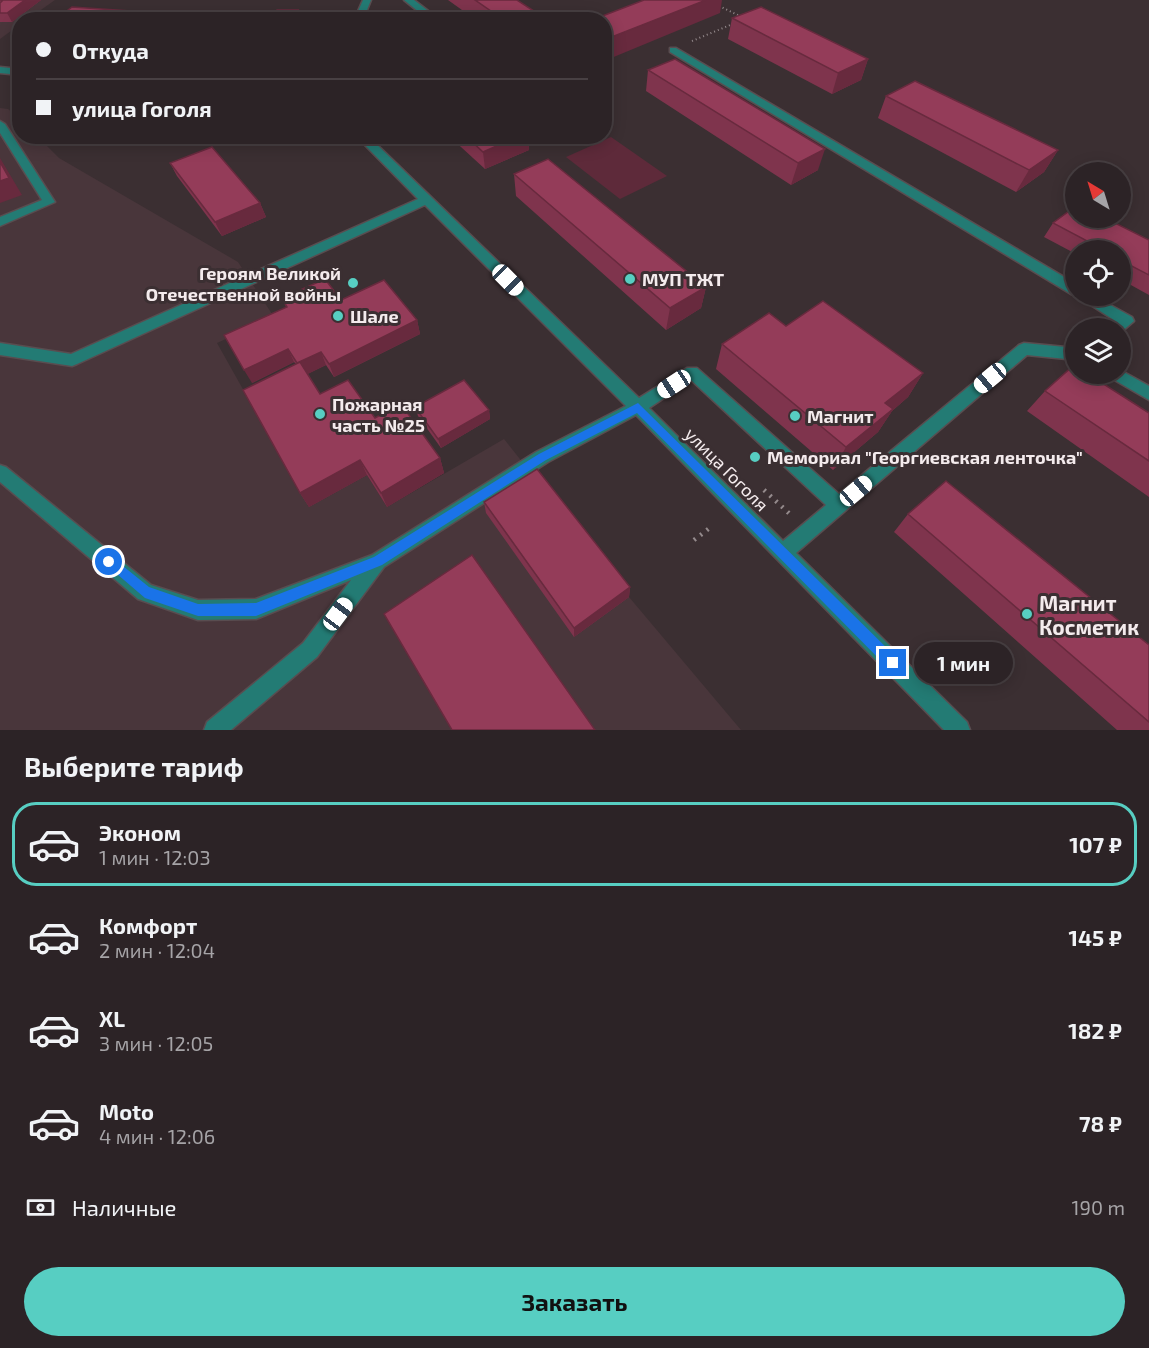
<!DOCTYPE html>
<html lang="ru">
<meta charset="utf-8">
<style>
:root{--surface:#2c2326;--page:#342b2e;--text:#f1f3f6;--muted:#a6a4a7;--line:#484043;--accent:#57cec2}
body{margin:0;font-family:"Exo 2",sans-serif;background:var(--page);color:var(--text);height:100vh;display:flex;flex-direction:column;font-size:22px;white-space:nowrap}
*{box-sizing:border-box;margin:0}
p{font-size:20px;color:var(--muted)}
.icon{flex:none;width:33px;height:33px;fill:none;stroke:currentColor;stroke-width:2;stroke-linecap:round;stroke-linejoin:round}
.map{position:relative;height:730px;overflow:hidden}
.drawer{display:flex;flex-direction:column;background:var(--surface);flex:1}
.drawer>*{flex:none}
.banner{position:absolute;left:12px;top:12px;width:600px;height:132px;border-radius:24px;box-shadow:0 3px 15px #0003,0 0 0 2px var(--line);display:grid;align-content:center;height:132px;padding:0 24px;background:var(--surface)}
.needle{width:39px;rotate:322deg}
.tools{position:absolute;left:1065px;top:162px;display:grid;gap:12px}
.tools a{display:grid;place-items:center;width:66px;height:66px;border-radius:50%;background:var(--surface);box-shadow:0 3px 15px #0003,0 0 0 2px var(--line);font-size:30px}
.end{position:absolute;width:27px;height:27px;margin:-14px;border:8px solid #1a73e8;background:#fff;box-shadow:0 0 0 3px #fff}
.from{border-radius:50%}
.bubble{position:absolute;height:42px;border-radius:21px;background:var(--surface);box-shadow:0 3px 15px #0003,0 0 0 2px var(--line);font-size:20px;font-weight:700;line-height:42px;text-align:center}
.car{position:absolute;width:18px;height:36px;margin:-18px -9px;border-radius:8px;box-shadow:0 0 4px 2px #0007;background:linear-gradient(#fff 24%,#345 0 40%,#fff 0 76%,#345 0 86%,#fff 0)}
.banner b{display:flex;align-items:center;gap:21px;height:57px;font-size:22px}
.banner b+b{border-top:2px solid var(--line)}
.banner i{width:15px;height:15px;background:var(--text)}
ul{padding:0;list-style:none}
li{display:flex;align-items:center;gap:18px;height:84px;margin:0 12px 9px;padding:0 12px;border:3px solid transparent;border-radius:24px}
li div{flex:1}
li b{display:block;font-size:22px}
li em{font-style:normal;font-weight:700}
li.active{border-color:var(--accent)}
li>.icon{width:54px;height:54px;stroke-width:1.5}
h2{padding:0 24px;font-size:27px;line-height:72px}
.pay{display:flex;align-items:center;gap:15px;height:66px;padding:0 24px;font-size:22px}
.pay p{margin-inline-start:auto}
.button{display:flex;gap:12px;margin-top:auto;padding:12px 24px}
.button a{flex:1;height:69px;border-radius:36px;background:var(--accent);color:#111;font-size:24px;font-weight:700;line-height:69px;text-align:center}
.map>svg:first-child{display:block}
.built{fill:#49363b}
.green{fill:#5e2a3a}
.lines{fill:none;stroke-linecap:round;stroke-linejoin:round}
.minor-casing{stroke:#594d50;stroke-width:3}
.path-far1{stroke:#948a8c;stroke-width:2;stroke-dasharray:1 3;stroke-linecap:butt}
.path{stroke:#948a8c;stroke-width:4.5;stroke-dasharray:2 6;stroke-linecap:butt}
.minor{fill:#237b74;fill-rule:evenodd}
.wall{fill:#7f344d}
.shaded-wall{fill:#682a3e}
.building{fill:#943c59;stroke:#682a3e;stroke-width:1.5}
.route{fill:#1a73e8}
.poi-dot{fill:#57cec2;stroke:#3b2f32;stroke-width:2}
.labels{text-anchor:middle;dominant-baseline:central;stroke-width:6;stroke-linejoin:round;paint-order:stroke}
.poi-label{font-size:18px;font-weight:bold;fill:#f4ebed;stroke:#3b2f32;text-anchor:start}
.street-label{font-size:18px;fill:#f4ebed;stroke:#3b2f32}
.near-poi-label{font-size:21px;font-weight:bold;fill:#f4ebed;stroke:#3b2f32;text-anchor:start}
</style>
<div class="map">
<svg width="1149" height="730" viewBox="0 0 1149 730">
<rect width="100%" height="100%" fill="#3b2f32"/>
<path class="built" d="M0,0H55L28,19L20,20L19,25L0,39Z
M0,108L8,109L19,118L20,136L38,137L59,158L238,262L274,317L217,343L309,507L367,475L387,507L504,439L629,597L741,730H0Z"/>
<path class="green" d="M611,137L667,176L620,199L566,157Z"/>
<g class="lines">
<defs>
<path id="minor" d="M363,0H371L363,20H354Z
M404,0H414L440,20H429Z
M670,48H676L1076,284L1077,296L1071,294L670,52Z
M0,67L20,69V75L0,73Z
M0,121L5,124L55,202L0,226V217L42,200L0,133Z
M356,136H368L639,398L687,368H697L839,494L1019,345L1024,343L1076,348V360L1027,355L796,553L967,722L970,730H944L636,415L548,462L384,567L317,657L231,730H204L207,722L303,643L351,580L256,619L198,620L138,599L0,482V465L6,467L151,585L198,600L256,599L372,555L536,452L626,406L425,205L77,364L72,366L0,355V343L71,354L418,199ZM691,380L826,505L783,541L649,408Z
M1077,296H1094L1132,317L1134,321L1120,333V328H1112L1117,322Z
M1120,370L1149,386V400L1111,378L1109,374H1120Z"/>
</defs>
<use href="#minor" class="minor-casing"/>
<path class="path-far1" d="M719,6L742,17
M692,41L735,23"/>
<path class="path" d="M764,490L792,516
M694,540L711,527"/>
<use href="#minor" class="minor"/>
</g>
<path class="wall" d="M0,0H41L12,22H0Z
M448,0H517L537,13V20H476Z
M732,18L868,59L861,80L832,94L728,39Z
M648,70L818,170L791,185L646,91Z
M886,96L1058,150L1044,172L1016,192L878,118Z
M449,136H528L529,150L485,169Z
M170,163L260,203L266,217L222,236L177,176Z
M514,174L706,287L701,308L666,330L516,196Z
M1053,223L1149,240V295L1120,279V250H1076V254L1044,237Z
M282,298L341,300L417,320L420,334L334,377L326,365L307,374L320,394L375,418L440,458L444,473L387,507L367,475L309,507L300,493L296,364L294,362L252,383L286,307Z
M786,326L923,373L908,397L892,411L878,432L833,470L716,369L722,344Z
M1045,391L1149,413V497L1027,411Z
M415,407L489,410L490,419L441,448L418,416Z
M484,502L630,587L629,597L574,637L486,513Z
M908,514L1149,645V730H1117L894,532Z"/>
<path class="shaded-wall" d="M25,0H41L12,22L7,13Z
M706,0H722L720,13L604,61V40Z
M298,10L300,19L292,20Z
M537,13V20H518Z
M868,59L861,80L832,94L838,73Z
M519,136H528L529,150L485,169L483,152Z
M825,149L818,170L791,185L798,163Z
M1058,150L1044,172L1016,192L1029,170Z
M0,158L22,195L0,203Z
M260,203L266,217L222,236L215,222Z
M706,287L701,308L666,330L670,308Z
M417,320L420,334L334,377L329,364Z
M288,349L294,362L252,383L244,370Z
M321,352L326,365L304,376L297,363Z
M923,373L908,397L892,411L878,432L833,470L846,447L885,403Z
M489,410L490,419L441,448L438,439Z
M440,458L444,473L387,507L381,493Z
M360,460L367,475L309,507L300,493Z
M630,587L629,597L574,637V628Z"/>
<path class="building" d="M0,0H25L7,13H0V3L3,0Z
M475,0H517L537,13L518,20H504Z
M644,0H706L604,40V20H592Z
M72,7L249,19L55,20Z
M761,7L868,59L838,73L732,18Z
M277,10H298L292,20H271Z
M675,59L825,149L798,163L648,70Z
M915,81L1058,150L1029,170L886,96Z
M466,136H519L483,152Z
M212,147L260,203L215,222L170,163Z
M548,159L706,287L670,308L514,174Z
M0,162L9,178L0,181Z
M1076,206V218H1105L1149,240V275L1120,260V250H1104L1053,223Z
M325,279L341,300L384,280L417,320L329,364L321,352L297,363L288,349L244,370L224,335L287,307L282,298Z
M823,301L923,373L885,403L893,409L846,447L722,344L769,313L786,326Z
M300,362L320,394L348,380L375,418L401,404L440,458L381,493L360,460L300,493L243,390Z
M1074,365L1076,366V374H1088L1149,413V461L1045,391Z
M464,380L489,410L438,439L415,407Z
M537,469L630,587L574,628L484,502Z
M946,481L1149,645V722L908,514Z
M472,555L595,730H452L384,614Z"/>
<path class="route" d="M638,403L898,659V668H888L637,413L546,460L382,565L256,616H198L145,598L103,562L105,558H113L149,587L198,604L256,603L374,557L539,454Z"/>
<g class="poi-dot">
<circle cx="630" cy="279" r="6"/>
<circle cx="353" cy="283" r="6"/>
<circle cx="338" cy="316" r="6"/>
<circle cx="320" cy="414" r="6"/>
<circle cx="795" cy="416" r="6"/>
<circle cx="755" cy="457" r="6"/>
<circle cx="1027" cy="614" r="6"/>
</g>
<g class="labels">
<g class="poi-label">
<text x="341" y="273" text-anchor="end">Героям Великой<tspan x="341" dy="21">Отечественной войны</tspan></text>
<text x="642" y="279">МУП ТЖТ</text>
<text x="350" y="316">Шале</text>
<text x="332" y="404">Пожарная<tspan x="332" dy="21">часть №25</tspan></text>
<text x="807" y="416">Магнит</text>
<text x="767" y="457">Мемориал "Георгиевская ленточка"</text>
</g>
<g class="street-label">
<text transform="translate(727 469) rotate(45)">улица Гоголя</text>
</g>
<g class="near-poi-label">
<text x="1039" y="602">Магнит<tspan x="1039" dy="24">Косметик</tspan></text>
</g>
</g>
</svg>
<div class="tools">
<a><svg class="needle" viewBox="-14 -14 28 28"><path d="M0-13l5 13h-10z" fill="#e53935"/><path d="M0 13l5-13h-10z" fill="#a6a4a7"/></svg></a>
<a><svg class="icon" aria-label="locate" viewBox="0 0 24 24"><circle cx="12" cy="12" r="6"/><path d="M12 2v4M12 18v4M2 12h4M18 12h4"/></svg></a>
<a><svg class="icon" aria-label="layers" viewBox="0 0 24 24"><path d="M12 4l9 5-9 5-9-5zM3 14l9 5 9-5"/></svg></a>
</div>
<i class="end from" style="left:109px;top:562px"></i>
<i class="end" style="left:893px;top:663px"></i>
<div class="bubble" style="left:914px;top:642px;width:99px">1 мин</div>
<i class="car" style="left:508px;top:280px;rotate:135deg"></i>
<i class="car" style="left:990px;top:378px;rotate:230deg"></i>
<i class="car" style="left:674px;top:384px;rotate:237deg"></i>
<i class="car" style="left:856px;top:491px;rotate:50deg"></i>
<i class="car" style="left:338px;top:614px;rotate:37deg"></i>
<div class="banner">
<b><i class="from"></i>Откуда</b>
<b><i></i>улица Гоголя</b>
</div>
</div>
<section class="drawer">
<h2>Выберите тариф</h2>
<ul>
<li class="active"><svg class="icon" aria-label="car" viewBox="0 0 24 24"><path d="M5 17H2v-5l4-1 3-4h7l3 4 3 1v5h-3M9 17h6M6 11h13"/><circle cx="7" cy="17" r="2"/><circle cx="17" cy="17" r="2"/></svg><div><b>Эконом</b><p>1 мин · 12:03</p></div><em>107 ₽</em></li>
<li><svg class="icon" aria-label="car" viewBox="0 0 24 24"><path d="M5 17H2v-5l4-1 3-4h7l3 4 3 1v5h-3M9 17h6M6 11h13"/><circle cx="7" cy="17" r="2"/><circle cx="17" cy="17" r="2"/></svg><div><b>Комфорт</b><p>2 мин · 12:04</p></div><em>145 ₽</em></li>
<li><svg class="icon" aria-label="car" viewBox="0 0 24 24"><path d="M5 17H2v-5l4-1 3-4h7l3 4 3 1v5h-3M9 17h6M6 11h13"/><circle cx="7" cy="17" r="2"/><circle cx="17" cy="17" r="2"/></svg><div><b>XL</b><p>3 мин · 12:05</p></div><em>182 ₽</em></li>
<li><svg class="icon" aria-label="car" viewBox="0 0 24 24"><path d="M5 17H2v-5l4-1 3-4h7l3 4 3 1v5h-3M9 17h6M6 11h13"/><circle cx="7" cy="17" r="2"/><circle cx="17" cy="17" r="2"/></svg><div><b>Moto</b><p>4 мин · 12:06</p></div><em>78 ₽</em></li>
</ul>
<div class="pay"><svg class="icon" aria-label="cash" viewBox="0 0 24 24"><path d="M3 7h18v10H3z"/><circle cx="12" cy="12" r="2"/></svg>Наличные<p>190 m</p></div>
<div class="button"><a>Заказать</a></div>
</section>
